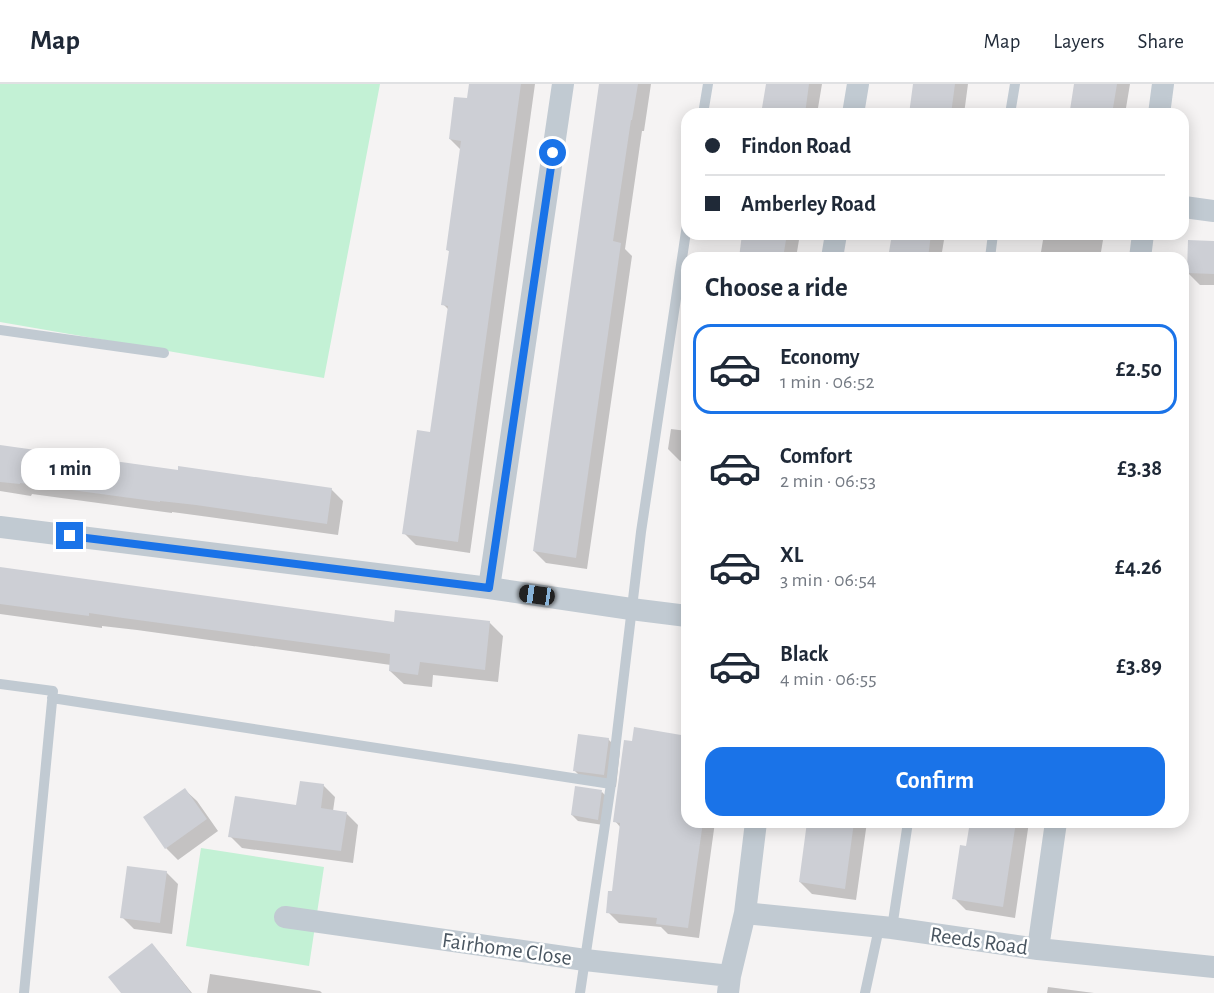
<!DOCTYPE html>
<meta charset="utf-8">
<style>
:root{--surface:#fff;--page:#f2f2f3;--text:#1f2937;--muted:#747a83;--line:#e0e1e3;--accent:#1a73e8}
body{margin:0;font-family:"Alegreya Sans",sans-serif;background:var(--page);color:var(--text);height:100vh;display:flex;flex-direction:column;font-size:22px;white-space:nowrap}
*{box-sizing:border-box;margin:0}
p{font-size:20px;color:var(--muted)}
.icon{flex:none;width:33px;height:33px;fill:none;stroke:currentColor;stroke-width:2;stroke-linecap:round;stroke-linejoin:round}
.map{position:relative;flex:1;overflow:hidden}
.panel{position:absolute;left:681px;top:168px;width:508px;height:576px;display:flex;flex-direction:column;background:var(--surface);border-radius:18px;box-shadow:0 3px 15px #0003}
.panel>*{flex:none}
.hud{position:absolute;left:681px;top:24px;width:508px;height:132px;border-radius:18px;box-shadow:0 3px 15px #0003;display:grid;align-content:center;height:132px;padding:0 24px;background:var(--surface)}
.end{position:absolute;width:27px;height:27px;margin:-14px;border:8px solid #1a73e8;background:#fff;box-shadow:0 0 0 3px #fff}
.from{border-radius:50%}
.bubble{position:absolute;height:42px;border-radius:18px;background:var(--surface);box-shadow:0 3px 15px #0003;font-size:20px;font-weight:700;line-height:42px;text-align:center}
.car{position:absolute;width:18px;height:36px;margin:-18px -9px;border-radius:8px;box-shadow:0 0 4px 2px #0007;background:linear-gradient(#222 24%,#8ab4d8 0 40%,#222 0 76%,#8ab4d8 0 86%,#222 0)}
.hud b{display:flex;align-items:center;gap:21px;height:57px;font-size:22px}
.hud b+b{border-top:2px solid var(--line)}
.hud i{width:15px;height:15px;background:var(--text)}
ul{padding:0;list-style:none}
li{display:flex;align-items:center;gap:18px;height:90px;margin:0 12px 9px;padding:0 12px;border:3px solid transparent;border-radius:18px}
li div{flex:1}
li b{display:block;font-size:22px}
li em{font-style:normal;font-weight:700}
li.selected{border-color:var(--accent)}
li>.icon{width:54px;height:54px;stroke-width:1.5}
h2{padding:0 24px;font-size:27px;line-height:72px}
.button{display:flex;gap:12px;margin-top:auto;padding:12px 24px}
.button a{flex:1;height:69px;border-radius:18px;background:var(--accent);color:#fff;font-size:24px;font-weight:700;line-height:69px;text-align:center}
header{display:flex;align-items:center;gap:36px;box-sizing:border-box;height:84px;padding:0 30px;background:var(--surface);border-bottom:2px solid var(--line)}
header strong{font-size:28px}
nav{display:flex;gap:33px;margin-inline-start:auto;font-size:21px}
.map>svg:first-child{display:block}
.green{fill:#c3f1d5}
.shadow{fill:#0003}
.building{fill:#cdcfd5}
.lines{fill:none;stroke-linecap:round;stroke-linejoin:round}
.lane{stroke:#c1cad2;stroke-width:10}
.street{stroke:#c1cad2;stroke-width:22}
.route{stroke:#1a73e8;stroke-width:8}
.labels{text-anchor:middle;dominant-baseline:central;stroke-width:5;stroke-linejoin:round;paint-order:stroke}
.street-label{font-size:22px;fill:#4a5661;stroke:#fff}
</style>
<header>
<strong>Map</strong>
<nav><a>Map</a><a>Layers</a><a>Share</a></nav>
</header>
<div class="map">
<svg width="1214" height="909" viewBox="0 0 1214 909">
<rect width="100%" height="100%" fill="#f5f3f3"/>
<path class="green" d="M0,0H380L324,294L0,238Z
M201,764L324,783L309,882L186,862Z"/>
<path class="shadow" d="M470,0H535L470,469L416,461L404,449L431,349L449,226L443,220L450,168L448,166L461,66L450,55L468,16Z
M601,0H651L644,47H642L625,165L632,172L587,485L546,479L534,467Z
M767,0H822L817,30H762Z
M915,0H968L964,30H911Z
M1076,0H1130L1125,30H1071Z
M744,150H800L796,174H740Z
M894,150H945L941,174H890Z
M1044,150H1104L1100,174H1040Z
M1214,158V201H1200L1188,189Z
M671,345L687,347V378L680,377L668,365Z
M0,363L121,380L331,405L343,417L338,451L209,433L172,428V429L32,410L31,412L0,407Z
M0,485L395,539L489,538L503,552L498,598L433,591L432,603L404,600L390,587L391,581L137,546L102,542V544L0,530Z
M687,629V738H715L699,854L668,850L661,843L619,839L608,828L613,809L621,744L615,737L633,658L684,653Z
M608,655L620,667L616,703L586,698L574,686Z
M323,701L335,713L333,727L346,729L358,741L353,779L242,764L230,752L297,723Z
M185,706L197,717L218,747L178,776L166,764Z
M602,708L607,713L603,741L578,737L572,731Z
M809,738H867L856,816L812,810L800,798Z
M971,738H1029L1015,834L966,826L954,814L967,764Z
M166,788L178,800L172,850L134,845L122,833Z
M151,861L163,873L192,909H123Z
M210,890L320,907L322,909H207Z
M1048,903L1094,909H1047Z"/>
<path class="building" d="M469,0H521L458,458L402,450L417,346L430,348L448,222L441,221L449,167L446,166L461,57L449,55L454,13L467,14Z
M599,0H638L632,36H631L613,157L621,159L576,474L533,467Z
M766,0H809L805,30H761Z
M913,0H955L951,30H909Z
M1074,0H1117L1112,30H1098L1070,26Z
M742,150H787L783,174H739Z
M892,150H931L928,174H888Z
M1188,156L1214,157V190L1187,189Z
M0,361L178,386V382L332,404L327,440L196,421L160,417V418L20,399V400L0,398Z
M0,483L394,538L395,526L490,537L485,586L420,578L418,591L389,587L390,570L123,534L89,529V532L0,520Z
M634,643L687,652V738H703L688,844L656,840L657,834L606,829L608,807H612L620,739L613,738L624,656L632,657Z
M578,650L609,654L604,691L573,687Z
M300,697L324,700L321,724L347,728L341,767L228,753L235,712L296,721Z
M575,702L602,706L598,736L571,731Z
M185,704L207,735L165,765L143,733Z
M807,738H854L845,805L799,798Z
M970,738H1016L1003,823L952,815L960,761L966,762Z
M127,782L167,787L160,839L120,834Z
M152,859L168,879L191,909H121L108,893Z"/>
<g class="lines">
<path class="lane" d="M703,30L708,0
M1010,30L1015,0
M990,174L993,150
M0,246L164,269
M0,600L53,607L24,909
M52,614L611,700
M892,844L908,738
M580,909L611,700L641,448L687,141
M865,909L879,844"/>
<path class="street" d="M853,30L858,0
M1159,30L1163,0
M1184,123L1214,127
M832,174L836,150
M1140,174L1143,150
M0,443L489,504L631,525L687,532
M489,504L563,0
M745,829L892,844L1038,865L1214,883
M285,833L585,876L730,892
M1038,865L1056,738
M728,909L730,892L745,829L756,738"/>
</g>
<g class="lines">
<path class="route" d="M70,452L489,504L553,69"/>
</g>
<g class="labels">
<g class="street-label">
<text transform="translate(979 857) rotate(8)">Reeds Road</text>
<text transform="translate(507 865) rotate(8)">Fairhome Close</text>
</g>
</g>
</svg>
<i class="end from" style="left:553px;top:69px"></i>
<i class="end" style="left:70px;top:452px"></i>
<div class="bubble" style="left:21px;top:364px;width:99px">1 min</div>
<i class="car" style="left:537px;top:511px;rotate:278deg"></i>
<div class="hud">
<b><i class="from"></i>Findon Road</b>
<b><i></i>Amberley Road</b>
</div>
<section class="panel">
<h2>Choose a ride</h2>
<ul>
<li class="selected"><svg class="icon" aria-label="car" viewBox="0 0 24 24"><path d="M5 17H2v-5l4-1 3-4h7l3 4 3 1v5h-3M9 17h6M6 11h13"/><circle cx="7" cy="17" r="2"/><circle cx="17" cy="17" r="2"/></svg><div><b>Economy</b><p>1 min · 06:52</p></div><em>£2.50</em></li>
<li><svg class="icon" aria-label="car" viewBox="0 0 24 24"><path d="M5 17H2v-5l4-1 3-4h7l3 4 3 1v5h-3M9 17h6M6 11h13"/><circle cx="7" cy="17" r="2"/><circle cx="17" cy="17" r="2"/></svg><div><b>Comfort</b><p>2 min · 06:53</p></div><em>£3.38</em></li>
<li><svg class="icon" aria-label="car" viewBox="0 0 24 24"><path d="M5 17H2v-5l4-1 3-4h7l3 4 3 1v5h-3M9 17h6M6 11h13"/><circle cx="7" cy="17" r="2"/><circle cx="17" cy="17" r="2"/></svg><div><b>XL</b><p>3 min · 06:54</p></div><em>£4.26</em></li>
<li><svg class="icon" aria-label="car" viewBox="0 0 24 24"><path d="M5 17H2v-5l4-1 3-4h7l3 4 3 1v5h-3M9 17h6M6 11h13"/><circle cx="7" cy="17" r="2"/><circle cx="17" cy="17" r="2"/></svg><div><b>Black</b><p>4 min · 06:55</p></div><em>£3.89</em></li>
</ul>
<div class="button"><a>Confirm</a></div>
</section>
</div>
